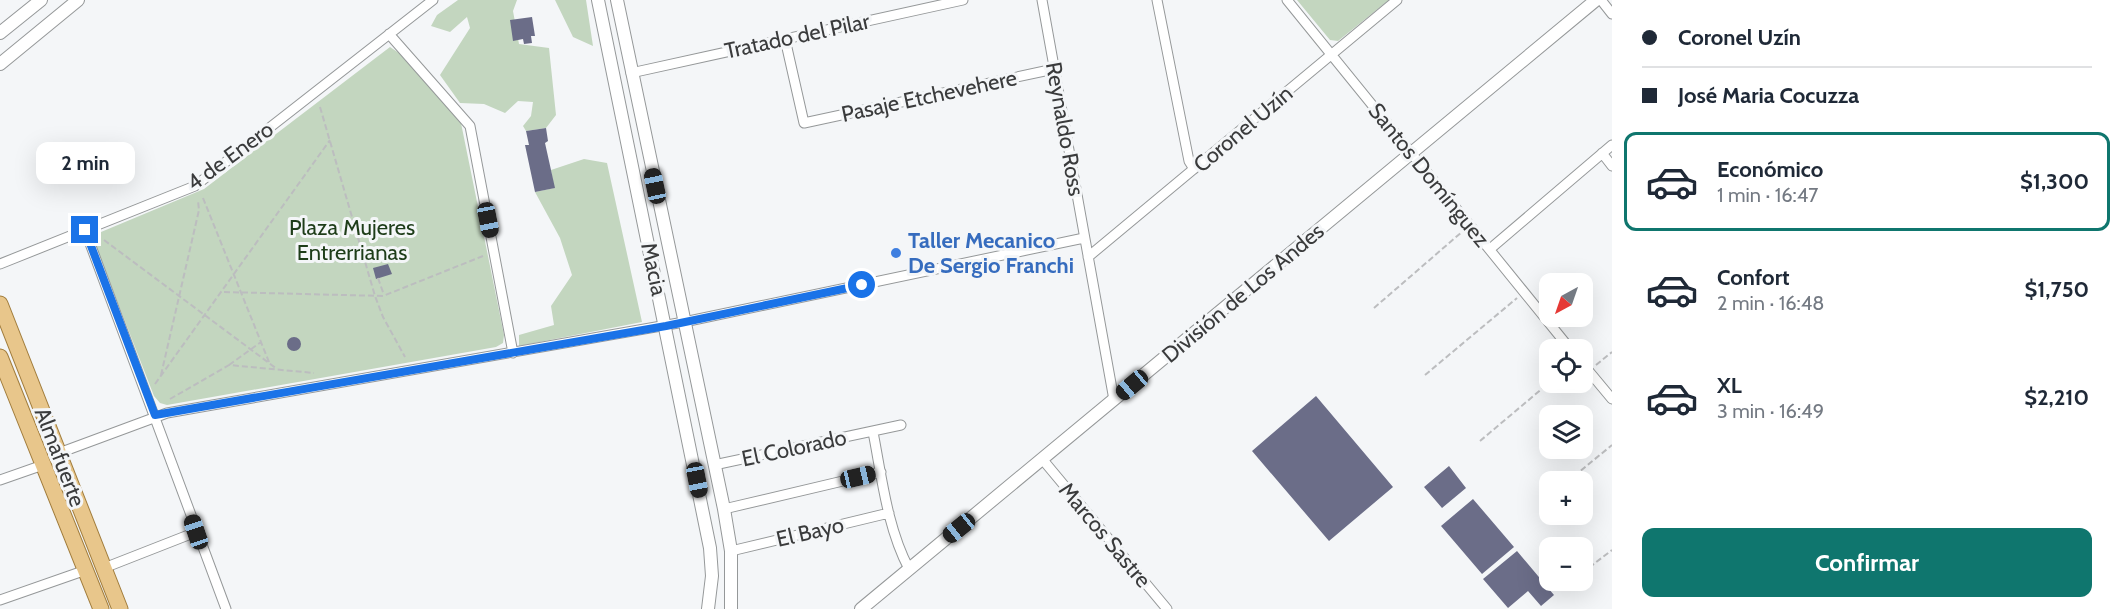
<!DOCTYPE html>
<html lang="es">
<meta charset="utf-8">
<style>
:root{--surface:#fff;--page:#f6f6f7;--text:#1f2937;--muted:#747a83;--line:#e0e1e3;--accent:#0f766e}
body{margin:0;font-family:Cabin,sans-serif;background:var(--page);color:var(--text);height:100vh;display:flex;flex-direction:column;font-size:22px;white-space:nowrap}
*{box-sizing:border-box;margin:0}
p{font-size:20px;color:var(--muted)}
.icon{flex:none;width:33px;height:33px;fill:none;stroke:currentColor;stroke-width:2;stroke-linecap:round;stroke-linejoin:round}
.map{position:relative;flex:1;overflow:hidden}
.details{display:flex;flex-direction:column;background:var(--surface);width:510px}
.details>*{flex:none}
.top-card{display:grid;align-content:center;height:132px;padding:0 30px;background:var(--surface)}
.needle{width:39px;rotate:220deg}
.controls{position:absolute;left:1539px;top:273px;display:grid;gap:12px}
.controls a{display:grid;place-items:center;width:54px;height:54px;border-radius:12px;background:var(--surface);box-shadow:0 6px 24px #0002;font-size:30px}
.end{position:absolute;width:27px;height:27px;margin:-14px;border:8px solid #1a73e8;background:#fff;box-shadow:0 0 0 3px #fff}
.from{border-radius:50%}
.bubble{position:absolute;height:42px;border-radius:12px;background:var(--surface);box-shadow:0 6px 24px #0002;font-size:20px;font-weight:700;line-height:42px;text-align:center}
.car{position:absolute;width:18px;height:36px;margin:-18px -9px;border-radius:8px;box-shadow:0 0 4px 2px #0007;background:linear-gradient(#222 24%,#8ab4d8 0 40%,#222 0 76%,#8ab4d8 0 86%,#222 0)}
.top-card b{display:flex;align-items:center;gap:21px;height:57px;font-size:22px}
.top-card b+b{border-top:2px solid var(--line)}
.top-card i{width:15px;height:15px;background:var(--text)}
ul{padding:0;list-style:none}
li{display:flex;align-items:center;gap:18px;height:99px;margin:0 12px 9px;padding:0 18px;border:3px solid transparent;border-radius:12px}
li div{flex:1}
li b{display:block;font-size:22px}
li em{font-style:normal;font-weight:700}
li.on{border-color:var(--accent)}
li>.icon{width:54px;height:54px;stroke-width:1.5}
.cta{display:flex;gap:12px;margin-top:auto;padding:12px 30px}
.cta a{flex:1;height:69px;border-radius:12px;background:var(--accent);color:#fff;font-size:24px;font-weight:700;line-height:69px;text-align:center}
main{display:flex;flex:1;min-height:0}
.map>svg:first-child{display:block}
.green{fill:#c3d6bf}
.building{fill:#6b6d88}
.lines{fill:none;stroke-linecap:round;stroke-linejoin:round}
.minor-casing{stroke:#959899;stroke-width:11}
.tertiary-casing{stroke:#959899;stroke-width:14}
.primary-casing{stroke:#a17d3d;stroke-width:17}
.path{stroke:#bcbdbf;stroke-width:2;stroke-dasharray:6 3;stroke-linecap:butt}
.minor{stroke:#fff;stroke-width:9}
.tertiary{stroke:#fff;stroke-width:12}
.primary{stroke:#e8c68b;stroke-width:15}
.route{stroke:#1a73e8;stroke-width:8}
.shop-dot{fill:#3f7fe0;stroke:#f4f6f8;stroke-width:2}
.labels{text-anchor:middle;dominant-baseline:central;stroke-width:6;stroke-linejoin:round;paint-order:stroke}
.street-label{font-size:22px;fill:#3a3b3c;stroke:#f4f6f8}
.park-label{font-size:22px;fill:#1e3d19;stroke:#f4f6f8}
.shop-label{font-size:22px;font-weight:bold;fill:#366cbe;stroke:#f4f6f8;text-anchor:start}
</style>
<main>
<div class="map">
<svg width="1612" height="609" viewBox="0 0 1612 609">
<rect width="100%" height="100%" fill="#f4f6f8"/>
<path class="green" d="M458,0H517L513,11L519,44L549,48L556,115L546,128L526,131L523,126L531,116L533,102L518,101L505,113L484,104L460,103L440,75L470,28L467,17L450,32L431,26L437,15Z
M555,0H586L593,46L573,37Z
M1297,0H1389L1338,41L1330,40Z
M390,47L399,53L461,123L504,335L503,343L496,347L167,405L160,403L154,396L95,244V237L101,232L204,189Z
M584,159L607,163L642,322L519,346V335L554,325L551,306L572,275L560,238L535,192L554,188L551,170Z"/>
<path class="building" d="M532,17L535,36H531L532,43L524,44L523,39L513,41L510,20Z
M546,128L548,141L545,143L555,188L535,192L525,145H529L526,131Z
M388,264L392,274L376,279L373,268Z
M287 344a7 7 0 1 1 14 0a7 7 0 1 1-14 0Z
M1316,396L1393,487L1329,541L1252,451Z
M1449,466L1466,488L1442,508L1424,487Z
M1473,499L1514,547L1482,574L1441,526Z
M1517,551L1554,595L1541,606L1528,591L1508,608L1483,579Z"/>
<g class="lines">
<defs>
<path id="minor" d="M1042,0L1114,400
M1157,0L1189,161L1194,169
M1287,0L1571,350
M1601,0L1612,14
M389,34L470,126L513,353
M785,39L804,123L1054,69
M631,73L963,0
M1602,153L1612,166
M85,230L226,609
M1490,249L1612,145
M1088,257L1397,0
M0,264L195,186L433,0
M1582,363L1612,399
M873,432C882,478 887,527 909,569
M59,453L167,413L684,322L1084,238
M1043,460L1167,609
M714,465L901,425
M0,480L43,465
M724,509L881,472
M731,551L889,513
M104,568L196,532
M0,600L86,570"/>
<path id="tertiary" d="M598,0L710,548L712,576L708,609
M617,0L724,509L731,551V609
M0,33L41,0
M0,64L78,0
M861,609L1596,0"/>
<path id="primary" d="M0,304L120,609
M0,357L101,609"/>
</defs>
<use href="#minor" class="minor-casing"/>
<use href="#tertiary" class="tertiary-casing"/>
<use href="#primary" class="primary-casing"/>
<path class="path" d="M320,107L375,296L383,317L405,357
M203,198L269,362
M104,240L277,369
M378,278L384,295
M224,292L383,296L483,256
M1374,308L1463,231
M229,365L261,342
M1596,365L1612,352
M161,375L199,210L198,201
M1425,375L1517,298
M155,384L330,140
M170,399L229,365L314,373
M1480,441L1550,382
M1567,482L1612,445
M1543,501L1550,496
M1582,573L1612,550"/>
<use href="#minor" class="minor"/>
<use href="#tertiary" class="tertiary"/>
<use href="#primary" class="primary"/>
</g>
<g class="lines">
<path class="route" d="M85,230L155,415L666,326L862,285"/>
</g>
<circle class="shop-dot" cx="896" cy="253" r="6"/>
<g class="labels">
<g class="street-label">
<text transform="translate(797 36) rotate(-12)">Tratado del Pilar</text>
<text transform="translate(929 96) rotate(-12)">Pasaje Etchevehere</text>
<text transform="translate(1065 129) rotate(80)">Reynaldo Ross</text>
<text transform="translate(1243 129) rotate(-40)">Coronel Uzín</text>
<text transform="translate(230 156) rotate(-36)">4 de Enero</text>
<text transform="translate(1429 175) rotate(51)">Santos Domínguez</text>
<text transform="translate(654 269) rotate(78)">Macia</text>
<text transform="translate(1243 293) rotate(-40)">División de Los Andes</text>
<text transform="translate(794 448) rotate(-12)">El Colorado</text>
<text transform="translate(60 457) rotate(69)">Almafuerte</text>
<text transform="translate(810 532) rotate(-13)">El Bayo</text>
<text transform="translate(1105 535) rotate(50)">Marcos Sastre</text>
</g>
<g class="park-label">
<text x="352" y="227">Plaza Mujeres<tspan x="352" dy="25">Entrerrianas</tspan></text>
</g>
<g class="shop-label">
<text x="908" y="240">Taller Mecanico<tspan x="908" dy="25">De Sergio Franchi</tspan></text>
</g>
</g>
</svg>
<div class="controls">
<a><svg class="needle" viewBox="-14 -14 28 28"><path d="M0-13l5 13h-10z" fill="#e53935"/><path d="M0 13l5-13h-10z" fill="#747a83"/></svg></a>
<a><svg class="icon" aria-label="locate" viewBox="0 0 24 24"><circle cx="12" cy="12" r="6"/><path d="M12 2v4M12 18v4M2 12h4M18 12h4"/></svg></a>
<a><svg class="icon" aria-label="layers" viewBox="0 0 24 24"><path d="M12 4l9 5-9 5-9-5zM3 14l9 5 9-5"/></svg></a>
<a>+</a>
<a>−</a>
</div>
<i class="end from" style="left:862px;top:285px"></i>
<i class="end" style="left:85px;top:230px"></i>
<div class="bubble" style="left:36px;top:142px;width:99px">2 min</div>
<i class="car" style="left:655px;top:186px;rotate:348deg"></i>
<i class="car" style="left:488px;top:220px;rotate:169deg"></i>
<i class="car" style="left:1132px;top:385px;rotate:230deg"></i>
<i class="car" style="left:858px;top:477px;rotate:77deg"></i>
<i class="car" style="left:697px;top:480px;rotate:169deg"></i>
<i class="car" style="left:959px;top:528px;rotate:231deg"></i>
<i class="car" style="left:196px;top:532px;rotate:341deg"></i>
</div>
<section class="details">
<div class="top-card">
<b><i class="from"></i>Coronel Uzín</b>
<b><i></i>José Maria Cocuzza</b>
</div>
<ul>
<li class="on"><svg class="icon" aria-label="car" viewBox="0 0 24 24"><path d="M5 17H2v-5l4-1 3-4h7l3 4 3 1v5h-3M9 17h6M6 11h13"/><circle cx="7" cy="17" r="2"/><circle cx="17" cy="17" r="2"/></svg><div><b>Económico</b><p>1 min · 16:47</p></div><em>$1,300</em></li>
<li><svg class="icon" aria-label="car" viewBox="0 0 24 24"><path d="M5 17H2v-5l4-1 3-4h7l3 4 3 1v5h-3M9 17h6M6 11h13"/><circle cx="7" cy="17" r="2"/><circle cx="17" cy="17" r="2"/></svg><div><b>Confort</b><p>2 min · 16:48</p></div><em>$1,750</em></li>
<li><svg class="icon" aria-label="car" viewBox="0 0 24 24"><path d="M5 17H2v-5l4-1 3-4h7l3 4 3 1v5h-3M9 17h6M6 11h13"/><circle cx="7" cy="17" r="2"/><circle cx="17" cy="17" r="2"/></svg><div><b>XL</b><p>3 min · 16:49</p></div><em>$2,210</em></li>
</ul>
<div class="cta"><a>Confirmar</a></div>
</section>
</main>
